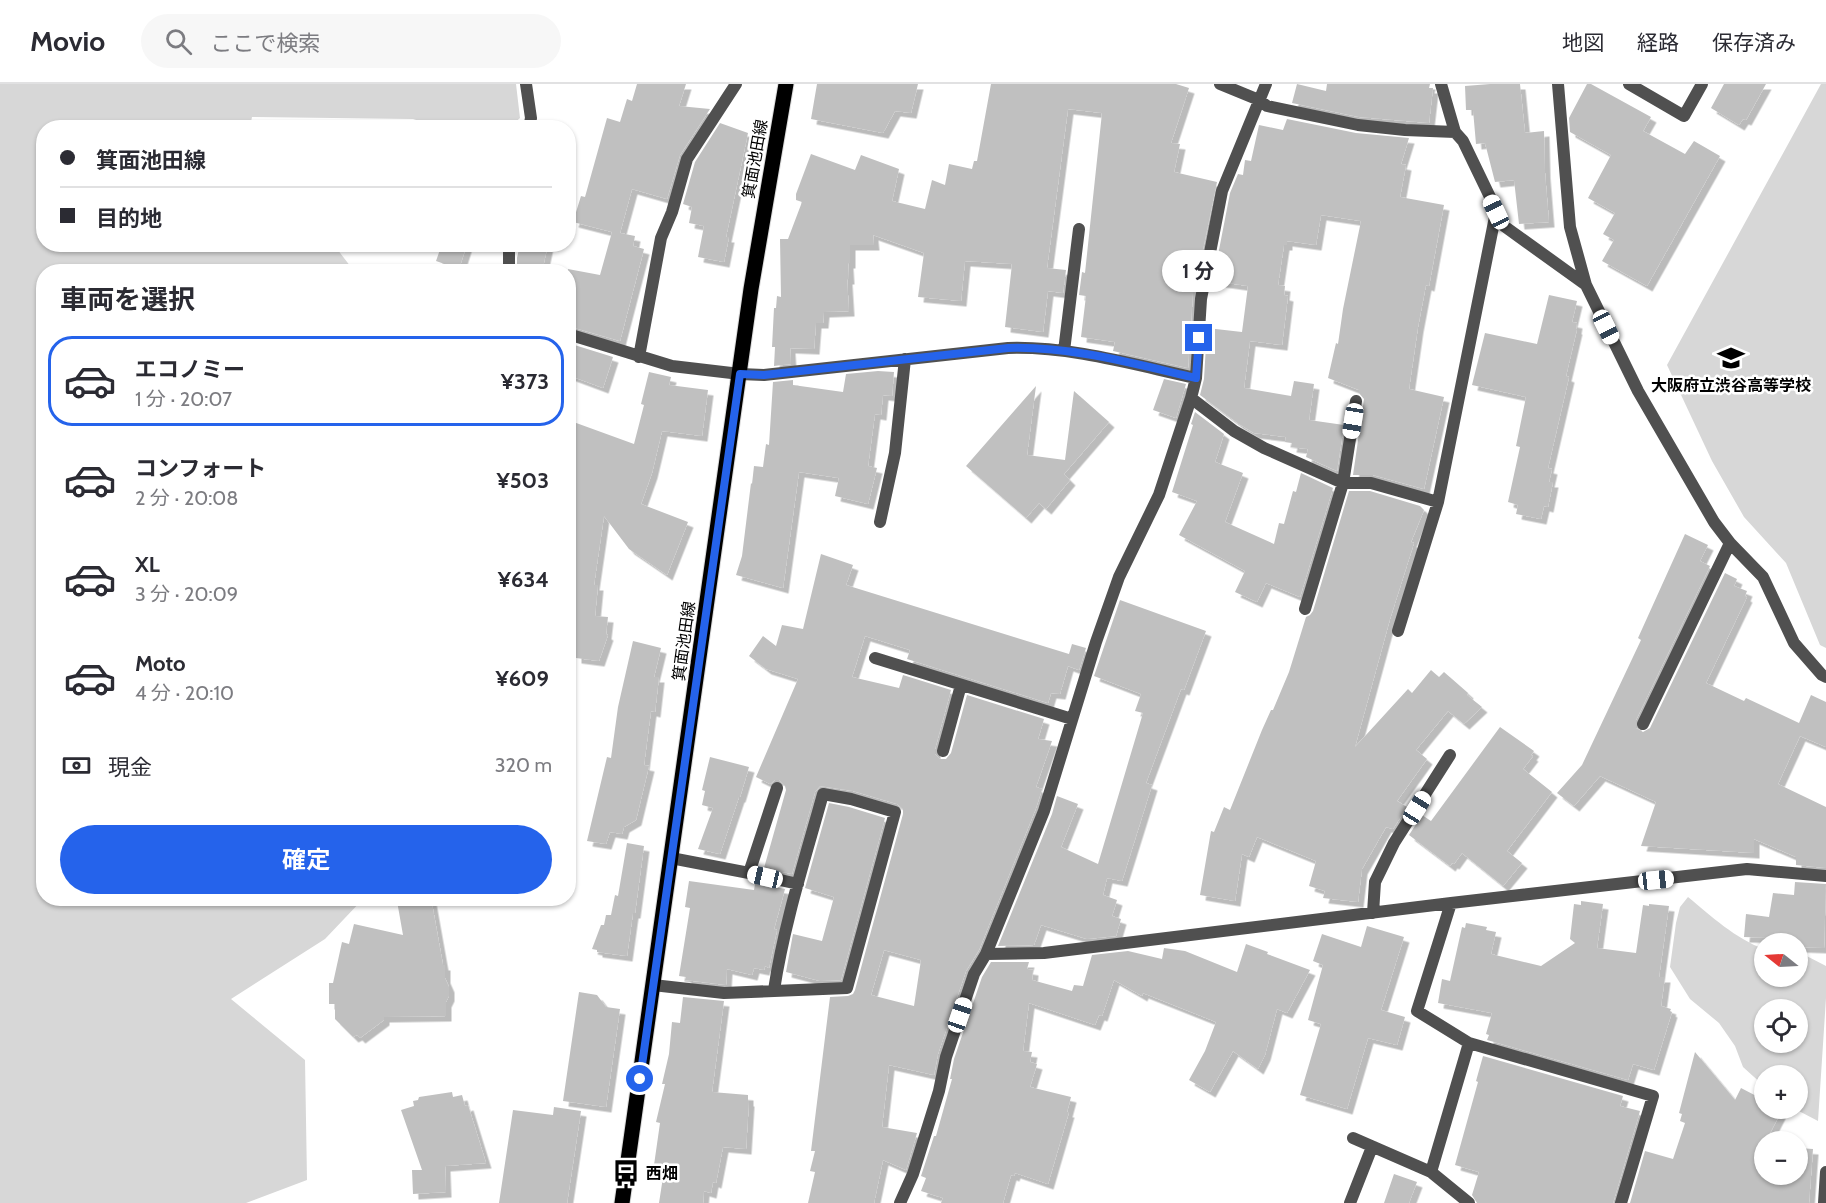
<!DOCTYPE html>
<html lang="ja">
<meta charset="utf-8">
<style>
:root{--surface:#fff;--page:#f7f7f7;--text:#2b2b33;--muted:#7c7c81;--line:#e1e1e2;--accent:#2563eb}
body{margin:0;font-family:Cabin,"Noto Sans JP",sans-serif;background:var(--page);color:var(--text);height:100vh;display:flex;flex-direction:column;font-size:22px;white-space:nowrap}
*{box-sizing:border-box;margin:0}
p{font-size:20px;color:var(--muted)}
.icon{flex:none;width:33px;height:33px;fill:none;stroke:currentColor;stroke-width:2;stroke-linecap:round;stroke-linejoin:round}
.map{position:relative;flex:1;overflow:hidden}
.drawer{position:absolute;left:36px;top:180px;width:540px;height:642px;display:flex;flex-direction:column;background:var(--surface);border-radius:24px;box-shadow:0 2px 4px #0004}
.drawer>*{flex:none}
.guide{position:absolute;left:36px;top:36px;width:540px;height:132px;border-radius:24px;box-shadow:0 2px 4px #0004;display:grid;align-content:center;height:132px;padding:0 24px;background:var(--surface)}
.needle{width:39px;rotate:288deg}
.controls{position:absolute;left:1754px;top:849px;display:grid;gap:12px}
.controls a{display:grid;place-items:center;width:54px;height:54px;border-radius:50%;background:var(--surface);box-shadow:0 2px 4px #0004;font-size:30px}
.end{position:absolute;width:27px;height:27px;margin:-14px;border:8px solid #2563eb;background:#fff;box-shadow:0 0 0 3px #fff}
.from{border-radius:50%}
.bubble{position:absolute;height:42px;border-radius:21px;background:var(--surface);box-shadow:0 2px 4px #0004;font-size:20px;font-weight:700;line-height:42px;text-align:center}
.car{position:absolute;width:18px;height:36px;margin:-18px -9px;border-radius:8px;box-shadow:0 0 4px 2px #0007;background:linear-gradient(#fff 24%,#345 0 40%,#fff 0 76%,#345 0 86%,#fff 0)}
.guide b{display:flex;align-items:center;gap:21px;height:57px;font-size:22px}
.guide b+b{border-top:2px solid var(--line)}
.guide i{width:15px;height:15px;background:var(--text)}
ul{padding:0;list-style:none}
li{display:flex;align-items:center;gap:18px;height:90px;margin:0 12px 9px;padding:0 12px;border:3px solid transparent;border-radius:24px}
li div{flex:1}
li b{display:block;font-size:22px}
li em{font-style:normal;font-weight:700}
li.on{border-color:var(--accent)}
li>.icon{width:54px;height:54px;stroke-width:1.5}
h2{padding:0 24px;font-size:27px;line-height:72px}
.pay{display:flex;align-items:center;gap:15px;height:66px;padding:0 24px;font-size:22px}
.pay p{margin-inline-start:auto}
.primary-button{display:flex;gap:12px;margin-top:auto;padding:12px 24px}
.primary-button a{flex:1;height:69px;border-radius:36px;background:var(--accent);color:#fff;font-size:24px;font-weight:700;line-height:69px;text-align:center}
header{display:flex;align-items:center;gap:36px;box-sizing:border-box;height:84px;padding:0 30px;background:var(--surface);border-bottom:2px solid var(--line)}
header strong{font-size:28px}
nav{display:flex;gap:33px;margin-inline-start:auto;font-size:21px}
.search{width:420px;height:54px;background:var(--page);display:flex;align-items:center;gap:15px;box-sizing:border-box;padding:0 21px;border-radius:33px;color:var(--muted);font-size:22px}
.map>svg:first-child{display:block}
.green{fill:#d7d7d7;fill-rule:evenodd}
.building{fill:#c0c0c0;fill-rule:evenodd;filter:url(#shadow)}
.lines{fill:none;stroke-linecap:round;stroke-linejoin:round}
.primary-casing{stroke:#dbdbdb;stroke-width:17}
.minor{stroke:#505050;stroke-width:12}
.primary{stroke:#000;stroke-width:15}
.route{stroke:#2563eb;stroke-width:8}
.labels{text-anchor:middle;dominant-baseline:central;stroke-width:5;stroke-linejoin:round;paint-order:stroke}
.street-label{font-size:16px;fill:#000;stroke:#fff}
.poi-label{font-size:16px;font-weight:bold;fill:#000;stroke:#fff}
</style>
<header>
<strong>Movio</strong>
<div class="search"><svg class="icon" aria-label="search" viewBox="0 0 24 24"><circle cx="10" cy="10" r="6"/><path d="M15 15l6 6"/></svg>ここで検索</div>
<nav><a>地図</a><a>経路</a><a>保存済み</a></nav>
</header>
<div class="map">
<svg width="1826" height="1119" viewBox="0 0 1826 1119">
<defs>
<filter id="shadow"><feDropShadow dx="5.5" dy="5.5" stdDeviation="0" flood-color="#0004"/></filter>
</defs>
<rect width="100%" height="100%" fill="#fff"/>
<path class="green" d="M0,0H516L520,34L510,43H438L413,35L252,33L250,43L44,44V160L334,161L354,187L44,188V814L363,815L325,855L231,915L305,976L307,1096L246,1119H0Z
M1821,0H1826V564L1820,561L1786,479L1744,433L1712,377L1667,281Z
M1688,813C1711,832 1736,855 1764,865V892H1797V867L1826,882V914L1818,1037L1795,1025L1797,1024V992H1764V1002L1743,983L1735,962L1719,939L1690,915L1670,883L1676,839L1680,823ZM1764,926H1797V958H1764Z"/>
<path class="building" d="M637,0H686L679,22L710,25L680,71L667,115L632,105L620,149L635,152L633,162L644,165L620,257L568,242V185L600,191L612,148L573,138L581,112L585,113L607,34L620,38L627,15L632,17Z
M817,0H918L911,29L895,27L883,49L811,35Z
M991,0H1176L1189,4L1171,59L1180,60L1174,88L1217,98L1197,194L1194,193L1188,284L1113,267L1115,258L1081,253L1086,212L1079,211L1082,188L1085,189L1102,29L1068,25L1047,184L1066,186L1063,209L1048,207L1043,248L1005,243L1012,180L965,177L961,217L918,213L924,169L873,151L874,161H850V179H848L849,195H847L849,227L824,228L823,239H816L814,265L790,264L791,280L774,282L775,263H772L774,224H776L777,212L781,213L780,155H788L802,118L796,116V110L811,70L855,86L861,71L899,85L892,117L925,125L932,96L945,101L949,80L972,85L974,77H977Z
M1297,0L1326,7L1327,0H1430L1429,4H1433L1429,39L1359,33L1292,19Z
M1490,0H1520L1525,49L1544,47L1545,89L1549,138L1519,140L1514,96L1495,98L1485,59L1476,60L1473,26H1466L1465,2Z
M1587,0H1591L1651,33L1643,47L1685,70L1694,57L1720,72L1647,202L1602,177L1614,156L1603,150L1615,129L1588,114L1611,71L1570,48L1569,34Z
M1724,0H1766L1746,36L1743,35L1739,41L1711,24Z
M1287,35L1356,49L1409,54L1401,80L1406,81L1400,113L1444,121L1429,202L1426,201L1418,243L1409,305L1444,313L1424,405L1373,391H1353L1364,315L1359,309V306L1328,294L1336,259L1338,260L1343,225L1361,137L1321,131L1316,161L1287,157V161H1284L1278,201L1285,202L1284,211L1288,212L1282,261L1250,257L1244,304L1291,312L1294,297L1314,300L1309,336L1344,341L1337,387L1306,373L1308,365L1291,363L1292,359L1285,358L1286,353L1254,349L1239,340L1200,311L1204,295L1207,244L1242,248L1248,202L1213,197L1230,109L1238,90L1243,91L1245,76L1251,77L1259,41L1283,46Z
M720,39L748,49L726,153H729L724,178L698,173L704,142L689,139L692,123L683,120L695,78Z
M442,160H467L459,185L436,177Z
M520,160H548L542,188H517V174Z
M1549,211L1577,217L1572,238L1577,239L1576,245H1577L1566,292L1569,293L1548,384L1552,385L1549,398H1553L1548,423L1544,422L1541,435L1516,430L1518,421L1508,418L1520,363L1516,362L1526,313L1472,301L1485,249L1537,260Z
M568,259L613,273L603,304L568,291Z
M878,287L894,288L892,312L883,311L881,331L875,330L868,382L877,384L868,420L835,412L839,394L799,388L783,504L736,491L742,472L751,399L752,400L754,382L763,383L766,360L769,361L773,298L793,296V301L843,308L846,290Z
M649,288L671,293L669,301L708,306L702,352L662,347L652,389L641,420L688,438L667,491L629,465L604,432L594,501H598L595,532L608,533L606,550L608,551L599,577L576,574V565L568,564V336L634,360L644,321L641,320Z
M1164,295L1186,300L1176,334L1153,326Z
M1036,302L1027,371L1065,376L1074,307L1109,338L1064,390L1070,396L1046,425L1039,419L1026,434L966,382Z
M1195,328L1224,350L1215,378L1243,389L1225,438L1274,460L1279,439L1284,440L1293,407L1296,408L1301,389L1333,404L1300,513L1266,499L1257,518L1235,508L1245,487L1179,451L1197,417L1172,408L1193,341L1191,340Z
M1349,407H1370L1420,422L1424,426L1411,458L1414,459L1390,535L1355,663L1408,605L1412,609L1431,586L1439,593L1444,588L1468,609L1467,611L1482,623L1464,640L1448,627L1416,666L1427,675L1397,717L1407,723L1393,745L1386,743L1362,785L1358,818L1323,814L1325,807L1309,802L1316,777L1257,753L1249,773L1242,770L1235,817L1200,811L1211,747L1214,748L1224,723L1230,726L1262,646L1271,626H1273L1289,588L1306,533L1310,531L1313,527Z
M1685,450L1708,461L1700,477L1710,482L1636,636V644L1643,648L1650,644L1725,489L1737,495L1734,502L1747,507L1745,512L1747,513L1706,599L1744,617L1746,614L1799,639L1811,611L1826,618V663L1800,652L1778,700L1826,723V784L1796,781V773L1754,755V769L1641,762L1656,718L1600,692L1574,722L1557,709L1582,681L1641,556L1638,554Z
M821,470L853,481L846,501L1069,570L1072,560L1086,564L1079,586L1068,582L1060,610L1051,609L1048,619L907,575L910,566L865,552L852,593L899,604L903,591L951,606L935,665V670L940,675H946L951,669L967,611L1044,635L1038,655L1052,657L1036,703L1042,705L1036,724L979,866L966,887L938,970L934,991L889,981L882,1043L917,1049L906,1086L883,1076L874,1119H808L815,1088L810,1087L815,1067H811L830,913L848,912L853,910L855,906L903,730V725L897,720L853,707L820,702L815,708L792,790L764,784L786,706L785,702L779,696H775L770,700L756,693L798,595L766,585L749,572L763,552L776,562L782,541L803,545ZM884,866L921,876L914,922L871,911Z
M1120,516L1206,547L1184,606L1181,605L1146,699L1152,701L1122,797L1107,794L1103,811L1117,816L1112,832L1121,835L1116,852L1087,855L1041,841L1034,861L998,862L1052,730L1057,712L1078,720L1061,763L1098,780L1143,629L1135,627L1141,610L1094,592Z
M633,557L661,564L654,593H659L655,628L651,627L644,681L649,682L636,736L624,743L622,750L610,748L606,760L587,757L607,673L611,674L618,623Z
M1500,643L1534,667L1531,671L1533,672L1523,685L1552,708L1507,767L1522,779L1503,802L1462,769L1454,780L1452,779L1450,782L1409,751L1422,731L1431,737Z
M710,673L749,683L740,713H739L720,770L698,765L713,724L702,721L705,707L702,706Z
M829,719L849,723L885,734L841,896L820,897L786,888L793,850L822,857L834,813L805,804Z
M627,759L644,762L635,829H633L627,872L597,868V866L592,865L601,841H604L606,831H611L615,811L618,812Z
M689,797L754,806L755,800H760L785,805L774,845L777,846L769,884L765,882L764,886L754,884L752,891L727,885L726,901L685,896L686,893L679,892L690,824L685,823Z
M1795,798L1826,800L1824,864L1797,863V860L1772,857V854L1744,853L1746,830L1769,833L1773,809L1794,811Z
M411,814H431L443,881H445V894L449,903V912L446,918V932L384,933V936L360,954L357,951L353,953L335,935V920H329V899H333L342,858L349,860L354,840L403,851L397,817Z
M1581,817L1603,820L1597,864L1636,869L1643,821L1649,822V820L1669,822L1659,893H1665L1661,922L1671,925L1670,927L1672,928L1654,986L1633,980L1628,996L1487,956L1489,951L1486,950L1492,929L1438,919L1442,895L1450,897L1462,843L1465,844L1466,839L1487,843L1486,846L1496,848L1491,870L1541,882L1575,859L1570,855L1574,820L1581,821Z
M1367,842L1404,853L1381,926L1405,933L1397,961L1368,954L1347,1025L1300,1011L1321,940L1308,936L1323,881L1313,877L1322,850L1361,863Z
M1246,860L1268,868L1267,870L1310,886L1287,929L1277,925L1265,971L1258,985L1233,967L1210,1008L1189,996L1205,967L1216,938L1143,909L1142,912L1114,896L1102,932L1099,931L1095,941L1029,919L1023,967L1032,968L1030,978L1037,980L1030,1003L1071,1013L1067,1028H1069L1048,1100L1015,1089L1014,1092L1011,1091L1003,1119H941L943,1114L921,1107L926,1094L921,1092L934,1052H936L952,995H950L954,975L982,893L991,878H1029L1027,885L1033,886L1032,896L1072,907L1074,901L1083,902L1092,871L1128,867L1162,875L1164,864L1185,867L1237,888Z
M579,908L597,911L606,923L620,925L606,1023L563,1017Z
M683,913L724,917L712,1008L748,1011V1017H749L746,1065L723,1063L716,1099L713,1098L711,1109L704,1107L703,1119H659L663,1093L654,1092L653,1088L660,1039L656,1038L665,1000H662L669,970L672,938L680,939Z
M1695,968L1735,1016L1741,1004L1764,1016V1024H1783L1768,1053L1788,1055L1787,1057L1790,1058H1764V1090H1797V1061H1799V1064L1813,1065L1809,1119H1630L1645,1067L1673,1075L1685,1039L1680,1037L1682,1030L1679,1029Z
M1483,972L1623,1012L1620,1022L1640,1027L1613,1119H1477L1472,1111L1479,1088L1455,1081L1478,998L1476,997Z
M452,1008L453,1013L462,1011L465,1022L468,1021L486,1079L445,1082L446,1108L413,1110L412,1086H422L401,1026L414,1022L413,1017L418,1016L419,1013Z
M554,1023L581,1027L567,1119H499L513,1026L553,1031Z
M1394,1090L1417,1098L1409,1119H1384Z"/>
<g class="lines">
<defs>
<path id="primary" d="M622,1119L751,205L786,0"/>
</defs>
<use href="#primary" class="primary-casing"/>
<path class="minor" d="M526,0L531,34L529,44
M1220,0L1259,16L1267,22L1358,41L1405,46L1455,48
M1441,0L1455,48L1463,57L1504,142L1586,201
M1558,0L1570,143L1586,201L1638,307L1714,438L1730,459L1763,493L1794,559L1822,591L1826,593
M1629,0L1684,32L1702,0
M509,188V160
M568,250L672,282L740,290L764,291L1008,264C1071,262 1135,281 1196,294
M1064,267L1079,145
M639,273L661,154L672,128L687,75L736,0
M1191,314L1234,347L1264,364L1343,399H1371L1438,418
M880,438L895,369L905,275
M1305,525L1343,399L1356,317
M1398,547L1438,418L1496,128
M875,574L1072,635
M1643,640L1730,459
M943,667L961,601
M671,774L749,789L798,800
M749,789L777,704
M1451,819L1417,927L1469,959L1653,1012L1621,1119
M1373,829L1375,798L1394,759L1450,671
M986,870L1044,869L1451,819L1747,785L1826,792
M653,901L724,909L847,904L895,728L851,715L823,710C805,775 784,840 774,906
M1469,959L1431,1088L1469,1119
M1353,1054L1431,1088
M900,1119L913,1090L939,1007L946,973L974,890L986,870L1044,727L1096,558L1119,493L1159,411L1191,314L1196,294L1201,215L1222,107L1266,0
M1350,1119L1372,1063
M1824,1119L1826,1088"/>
<use href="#primary" class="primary"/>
</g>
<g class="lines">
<path class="route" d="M640,995L740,290L764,291L1008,264C1071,262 1135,280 1196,294L1199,254"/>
</g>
<defs>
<symbol id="school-bare" viewBox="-9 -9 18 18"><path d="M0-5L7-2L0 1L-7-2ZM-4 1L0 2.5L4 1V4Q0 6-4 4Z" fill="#000" stroke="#fff" stroke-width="2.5" paint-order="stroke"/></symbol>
<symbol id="bus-bare" viewBox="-9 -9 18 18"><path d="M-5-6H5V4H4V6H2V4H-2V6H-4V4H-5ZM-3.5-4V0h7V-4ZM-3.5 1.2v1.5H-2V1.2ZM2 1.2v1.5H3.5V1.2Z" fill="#000" stroke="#fff" stroke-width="2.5" paint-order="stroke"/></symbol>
</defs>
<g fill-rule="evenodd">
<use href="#school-bare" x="1712" y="255" width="38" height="38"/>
<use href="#bus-bare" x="607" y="1070" width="38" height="38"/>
</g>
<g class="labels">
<g class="street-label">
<text transform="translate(755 75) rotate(-80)">箕面池田線</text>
<text transform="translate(684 557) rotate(-82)">箕面池田線</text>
</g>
<g class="poi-label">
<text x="1731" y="301">大阪府立渋谷高等学校</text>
<text x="646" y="1089" text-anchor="start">西畑</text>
</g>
</g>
</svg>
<div class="controls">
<a><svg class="needle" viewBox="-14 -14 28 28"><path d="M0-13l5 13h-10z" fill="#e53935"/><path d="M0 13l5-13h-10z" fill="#7c7c81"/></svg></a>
<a><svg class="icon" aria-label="locate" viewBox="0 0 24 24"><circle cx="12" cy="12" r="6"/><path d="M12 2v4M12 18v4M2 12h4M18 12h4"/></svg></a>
<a>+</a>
<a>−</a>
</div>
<i class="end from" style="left:640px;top:995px"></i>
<i class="end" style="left:1199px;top:254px"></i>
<div class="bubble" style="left:1162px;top:166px;width:72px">1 分</div>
<i class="car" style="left:1496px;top:128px;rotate:335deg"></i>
<i class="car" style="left:1606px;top:243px;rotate:154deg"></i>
<i class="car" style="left:1353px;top:337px;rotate:189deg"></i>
<i class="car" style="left:1417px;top:724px;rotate:32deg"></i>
<i class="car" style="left:765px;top:793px;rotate:283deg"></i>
<i class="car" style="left:1656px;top:796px;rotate:84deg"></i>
<i class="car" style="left:960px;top:931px;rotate:19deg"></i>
<div class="guide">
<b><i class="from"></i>箕面池田線</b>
<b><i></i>目的地</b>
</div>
<section class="drawer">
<h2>車両を選択</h2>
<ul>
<li class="on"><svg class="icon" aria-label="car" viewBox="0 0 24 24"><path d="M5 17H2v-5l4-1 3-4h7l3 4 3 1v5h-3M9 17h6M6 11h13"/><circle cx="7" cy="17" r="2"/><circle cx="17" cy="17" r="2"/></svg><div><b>エコノミー</b><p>1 分 · 20:07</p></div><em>¥373</em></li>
<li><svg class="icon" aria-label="car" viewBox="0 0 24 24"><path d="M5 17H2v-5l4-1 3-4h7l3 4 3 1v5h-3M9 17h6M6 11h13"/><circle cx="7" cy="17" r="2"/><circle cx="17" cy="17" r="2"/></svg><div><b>コンフォート</b><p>2 分 · 20:08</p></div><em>¥503</em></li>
<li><svg class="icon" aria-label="car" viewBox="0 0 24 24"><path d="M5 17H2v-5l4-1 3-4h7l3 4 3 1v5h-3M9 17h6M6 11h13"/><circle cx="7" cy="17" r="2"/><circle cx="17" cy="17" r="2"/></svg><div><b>XL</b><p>3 分 · 20:09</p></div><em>¥634</em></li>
<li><svg class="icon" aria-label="car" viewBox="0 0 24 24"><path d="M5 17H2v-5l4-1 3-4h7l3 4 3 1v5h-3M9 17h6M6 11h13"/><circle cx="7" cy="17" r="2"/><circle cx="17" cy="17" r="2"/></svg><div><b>Moto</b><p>4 分 · 20:10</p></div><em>¥609</em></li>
</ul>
<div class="pay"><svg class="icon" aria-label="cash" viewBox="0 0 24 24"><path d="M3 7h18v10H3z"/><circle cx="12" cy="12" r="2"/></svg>現金<p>320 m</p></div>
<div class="primary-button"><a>確定</a></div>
</section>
</div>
